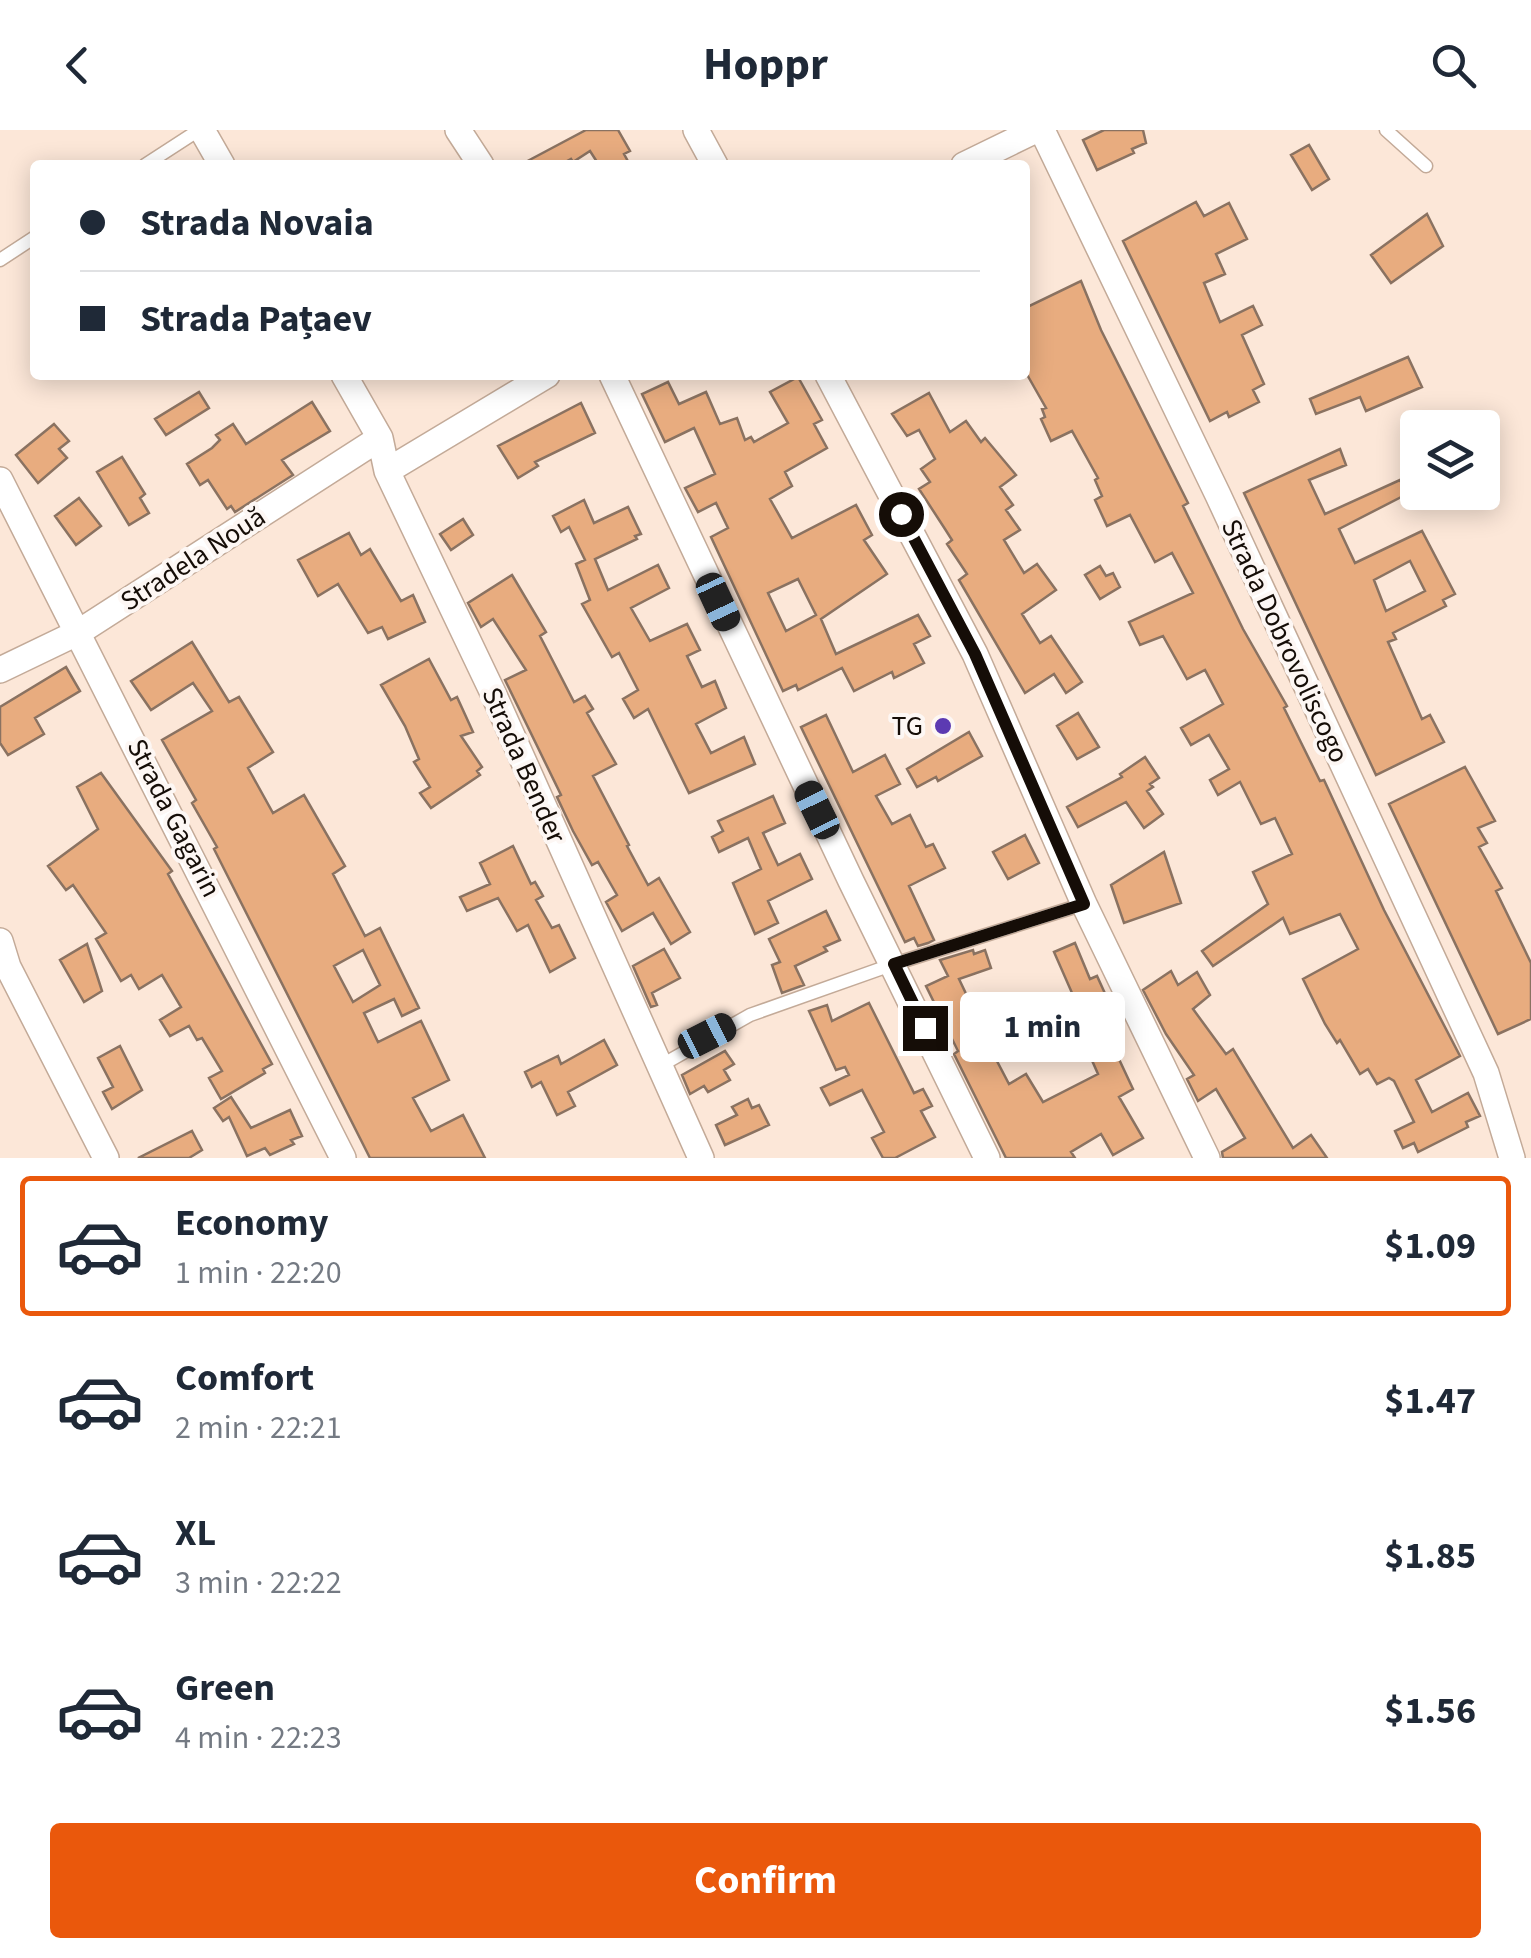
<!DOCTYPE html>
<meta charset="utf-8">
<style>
:root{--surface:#fff;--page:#f2f2f3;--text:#1f2937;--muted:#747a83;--line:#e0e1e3;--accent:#ea580c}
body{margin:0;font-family:"Source Sans 3",sans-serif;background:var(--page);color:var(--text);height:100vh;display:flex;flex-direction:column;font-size:38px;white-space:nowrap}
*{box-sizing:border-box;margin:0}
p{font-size:32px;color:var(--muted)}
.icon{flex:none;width:55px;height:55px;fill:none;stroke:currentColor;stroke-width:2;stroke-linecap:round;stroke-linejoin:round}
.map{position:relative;height:1028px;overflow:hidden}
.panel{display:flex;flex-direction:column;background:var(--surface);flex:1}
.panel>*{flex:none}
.banner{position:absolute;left:30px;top:30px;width:1000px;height:220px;border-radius:10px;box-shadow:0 5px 25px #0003;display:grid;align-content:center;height:220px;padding:0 50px;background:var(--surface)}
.tools{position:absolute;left:1400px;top:280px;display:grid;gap:20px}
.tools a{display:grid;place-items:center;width:100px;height:100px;border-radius:10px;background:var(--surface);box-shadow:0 5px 25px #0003;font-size:50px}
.end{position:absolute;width:45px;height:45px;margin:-22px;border:12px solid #150d07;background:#fff;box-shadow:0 0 0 5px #fff}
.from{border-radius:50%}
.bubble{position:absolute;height:70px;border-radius:10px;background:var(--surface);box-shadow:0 5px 25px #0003;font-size:32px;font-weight:700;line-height:70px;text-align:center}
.car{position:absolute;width:30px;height:60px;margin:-30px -15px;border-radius:12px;box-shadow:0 0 8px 2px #0007;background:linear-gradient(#222 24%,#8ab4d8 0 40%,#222 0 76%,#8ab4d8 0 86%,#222 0)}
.banner b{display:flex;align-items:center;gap:35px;height:95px;font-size:38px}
.banner b+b{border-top:2px solid var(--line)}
.banner i{width:25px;height:25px;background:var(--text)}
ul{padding:18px 0 0;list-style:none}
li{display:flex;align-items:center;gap:30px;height:140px;margin:0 20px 15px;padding:0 30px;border:5px solid transparent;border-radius:10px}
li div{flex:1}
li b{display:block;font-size:38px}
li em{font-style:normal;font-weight:700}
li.on{border-color:var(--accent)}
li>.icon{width:90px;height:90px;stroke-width:1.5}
.primary-button{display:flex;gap:20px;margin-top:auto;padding:20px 50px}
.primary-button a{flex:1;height:115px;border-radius:10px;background:var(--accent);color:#fff;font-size:40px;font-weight:700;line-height:115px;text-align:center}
header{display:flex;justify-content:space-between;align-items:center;height:130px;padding:0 50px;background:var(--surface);font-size:45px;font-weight:700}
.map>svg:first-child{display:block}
.building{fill:#e8ac7f;stroke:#8a7261;stroke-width:2.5;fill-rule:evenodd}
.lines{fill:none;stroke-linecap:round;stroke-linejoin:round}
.service-casing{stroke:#c3aa98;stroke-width:15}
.minor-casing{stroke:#c3aa98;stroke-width:28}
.service{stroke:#fff;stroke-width:12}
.minor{stroke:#fff;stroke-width:25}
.route{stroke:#150d07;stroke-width:12}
.poi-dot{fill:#5c3ab2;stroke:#fdf7f4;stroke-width:4}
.labels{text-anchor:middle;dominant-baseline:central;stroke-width:8;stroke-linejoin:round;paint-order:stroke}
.street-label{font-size:28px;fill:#150d07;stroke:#fdf7f4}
.poi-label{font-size:28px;fill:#150d07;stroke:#fdf7f4;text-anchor:end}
</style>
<header><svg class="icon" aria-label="back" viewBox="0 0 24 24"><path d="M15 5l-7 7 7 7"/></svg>Hoppr<svg class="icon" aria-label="search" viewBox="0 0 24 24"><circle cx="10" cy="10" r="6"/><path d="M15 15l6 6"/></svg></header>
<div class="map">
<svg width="1531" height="1028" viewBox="0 0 1531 1028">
<rect width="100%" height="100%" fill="#fce7d8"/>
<path class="building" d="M586,0H618L630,21L624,24L630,35H599L590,21L573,32L571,29L560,35H520Z
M1104,0H1143L1146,13L1132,19L1134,23L1097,40L1083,10Z
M1309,15L1329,49L1312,60L1291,25Z
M1196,72L1204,86L1229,73L1247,109L1216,124L1225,144L1204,153L1220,192L1253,176L1262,195L1242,205L1264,254L1253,260L1259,272L1229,287L1227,282L1210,291L1123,111Z
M1427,84L1443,116L1391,153L1371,125Z
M1081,151L1101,200L1188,373L1183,376L1243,499L1287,576L1284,578L1320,651L1324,650L1384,780L1460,926L1416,950L1432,982L1468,963L1480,986L1466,992L1468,997L1418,1022L1414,1013L1403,1018L1395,1001L1414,992L1394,951L1389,948L1377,954L1368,939L1360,944L1340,910L1337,913L1325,894L1303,849L1358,819L1340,784L1290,804L1283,788L1213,836L1202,821L1268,774L1253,742L1292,724L1275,688L1261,694L1240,652L1218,665L1210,650L1229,639L1209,605L1191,615L1181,598L1223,574L1205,540L1187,549L1163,506L1140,515L1129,492L1193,463L1172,423L1155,432L1130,385L1107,396L1095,370L1102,366L1095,350L1098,348L1072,301L1051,311L1041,289L1045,287L1042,279L1046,278L1025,241V178Z
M1408,227L1422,257L1366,281L1360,267L1316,284L1310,269Z
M798,247L822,290L814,294L827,318L785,342L792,356L770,369L792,408L856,375L872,405L864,410L887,444L821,489L836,524L918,485L930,506L914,514L924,533L894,548L892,542L854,561L842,538L798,560L796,555L783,561L711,407L728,398L716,373L698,382L685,358L715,344L694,298L665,312L642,264L668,252L679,274L706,262L720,294L737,288L745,310L751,307L754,312L788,293L770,262ZM798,449L816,485L786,501L768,463Z
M199,262L209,278L166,305L155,289Z
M929,263L950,302L966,291L981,312L985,308L1016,345L1000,357L1013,375L1006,380L1020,400L1004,410L1024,443L1037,434L1056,460L1022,484L1040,513L1051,506L1082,552L1066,563L1054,544L1025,563L959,450L967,444L947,414L952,410L945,399L919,359L930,352L921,339L935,329L919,300L907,306L892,284Z
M312,272L330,301L282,330L293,345L235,382L231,376L227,379L208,350L200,355L187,334L212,318L220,310L216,305L233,294L246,314Z
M581,273L595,303L535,332L538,336L518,348L498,316Z
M54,294L69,311L59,319L67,328L38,353L16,325Z
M1340,319L1346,335L1309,350L1325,384L1400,350L1407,364L1339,399L1355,433L1422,401L1455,464L1443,470L1446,476L1393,503L1396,509L1388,512L1422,589L1430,585L1444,612L1376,645L1244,363ZM1410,431L1425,461L1386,481L1374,450Z
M122,327L145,364L140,368L149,383L129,395L97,342Z
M79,368L101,396L76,415L55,386Z
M584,370L594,393L628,377L641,404L635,406L637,409L595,429L608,460L658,435L669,458L631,478L650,511L687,494L700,520L687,526L702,557L715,551L726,578L696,594L711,623L744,607L755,634L689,663L648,579L634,588L623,569L638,560L619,523L612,527L582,474L590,470L576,434L585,430L569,397L561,402L553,386Z
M463,389L473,405L451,420L440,404Z
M349,403L361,425L370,419L401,471L413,465L425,492L388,509L382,497L368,503L338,454L318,466L298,430Z
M1100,436L1106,446L1113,443L1120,457L1100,469L1085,445Z
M512,445L546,502L540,506L574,572L585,566L593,579L587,583L616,634L593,646L629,715L627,716L648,755L659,748L690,802L671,814L653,783L622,801L606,772L617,765L598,732L592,735L573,701L557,667L561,665L505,550L526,540L493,489L481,497L468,473Z
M192,512L229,572L239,567L273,622L248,638L273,683L304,665L345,736L333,744L365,806L380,798L419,878L402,886L394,869L364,883L378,912L421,891L449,950L413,968L431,1001L463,985L485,1028H370L214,719L217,717L192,673L196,670L162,610L212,581L193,553L151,580L131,551ZM363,820L380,855L353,872L334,836Z
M429,529L451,570L457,567L473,602L461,606L482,637L477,641L480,645L431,678L420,663L430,657L414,632L419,629L405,596L381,555Z
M66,537L80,561L35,588L44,604L8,625L0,613V577Z
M1078,583L1099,617L1077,629L1057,596Z
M826,585L853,642L885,625L900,654L876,666L892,694L910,685L926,717L933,714L945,738L909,756L934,810L928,813L918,816L914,808L905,812L801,597Z
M969,602L982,626L938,651L936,647L917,657L907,639Z
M1145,627L1159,648L1150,654L1153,657L1147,661L1163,684L1144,698L1126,672L1078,697L1067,677L1122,647L1120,644Z
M1465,637L1495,691L1478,698L1487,713L1479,717L1502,758L1496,761L1531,833V889L1498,904L1389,674Z
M101,643L172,741L168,744L272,934L263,939L265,943L221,969L209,948L222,941L202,908L197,910L189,896L170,906L160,890L181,877L162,845L139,859L131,845L121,851L96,809L106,803L73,755L66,760L48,736L98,699L77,657Z
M773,666L785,693L763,703L778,735L800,724L812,749L768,771L778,793L755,804L733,753L761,739L748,708L719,722L712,707L723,701L718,691Z
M1025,705L1039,733L1008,749L993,722Z
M513,716L531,754L535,752L543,766L536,770L552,798L559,795L575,828L550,842L528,795L517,801L498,768L467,781L460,767L490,754L480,733Z
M1164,722L1181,773L1124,793L1111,755Z
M826,781L840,810L824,817L827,821L795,836L804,855L782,863L772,835L780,832L769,809Z
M1075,813L1090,849L1097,846L1108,870L1094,876L1133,959L1119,967L1143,1008L1113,1025L1101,1004L1071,1022L1075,1028H1006L954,924L958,921L926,856L948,846L940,830L973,820L974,824L985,820L991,838L959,849L979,891L989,886L991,890L1007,882L1015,898L987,912L1009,954L1026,944L1043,972L1098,944L1082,908L1057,921L1049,905L1057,900L1054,893L1065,886L1062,878L1076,872L1054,822Z
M87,814L102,861L84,872L60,830Z
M664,819L680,848L652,863L657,875L651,877L633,836Z
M1171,841L1178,855L1197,842L1210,865L1193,879L1226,924L1233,919L1293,1018L1311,1005L1327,1028H1223L1222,1022L1245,1008L1216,959L1198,971L1187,949L1194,945L1166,904L1143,860Z
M869,873L914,963L923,959L932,976L921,981L935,1007L895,1028H883L872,1008L884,1002L862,960L830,975L821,958L849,945L845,937L836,940L809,881L827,875L832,891Z
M604,910L617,935L568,962L575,976L557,985L541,952L532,957L525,942L558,926L561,934Z
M120,916L142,960L112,979L103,962L113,957L98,928Z
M725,921L734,934L724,940L730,950L708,962L704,956L690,964L682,945Z
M231,967L251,998L290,980L302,1006L291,1010L294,1014L270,1025L265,1018L247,1026L229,987L223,991L214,978Z
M748,969L752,978L759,975L769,995L725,1015L716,995L737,985L732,977Z
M192,1001L202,1020L189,1028H138Z"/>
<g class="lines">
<defs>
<path id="service" d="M1386,0L1426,36
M145,35L199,0
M0,130L35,107
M660,936L750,885L894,834L1084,774"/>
<path id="minor" d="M202,0L222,35
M458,0L481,35
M696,0L715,35
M1042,0L1218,365L1486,943L1512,1028
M964,35L1036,0
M344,245L380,308L387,341L493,563L701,1028
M612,245L851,751L987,1028
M828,245L975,524L1084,774L1207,1028
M387,341L547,245
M0,350L343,1028
M0,540L79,502L380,308
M0,811L8,837L106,1028"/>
</defs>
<use href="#service" class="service-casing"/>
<use href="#minor" class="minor-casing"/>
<use href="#service" class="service"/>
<use href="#minor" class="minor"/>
</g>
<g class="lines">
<path class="route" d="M901,384L975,524L1084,774L894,834L925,898"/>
</g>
<circle class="poi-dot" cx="943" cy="596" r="10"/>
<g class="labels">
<g class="street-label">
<text transform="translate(193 429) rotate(-33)">Stradela Nouă</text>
<text transform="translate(1285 511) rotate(65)">Strada Dobrovoliscogo</text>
<text transform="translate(524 635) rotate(66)">Strada Bender</text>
<text transform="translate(174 688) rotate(63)">Strada Gagarin</text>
</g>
<g class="poi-label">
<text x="923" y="596">TG</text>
</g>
</g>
</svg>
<div class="tools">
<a><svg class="icon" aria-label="layers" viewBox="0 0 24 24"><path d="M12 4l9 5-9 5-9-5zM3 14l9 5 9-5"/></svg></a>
</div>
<i class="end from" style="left:901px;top:384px"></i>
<i class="end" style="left:925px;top:898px"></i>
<div class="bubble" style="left:960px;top:862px;width:165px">1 min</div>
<i class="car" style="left:718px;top:472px;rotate:155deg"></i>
<i class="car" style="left:817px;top:680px;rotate:334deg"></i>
<i class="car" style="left:707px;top:906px;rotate:63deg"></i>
<div class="banner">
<b><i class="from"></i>Strada Novaia</b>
<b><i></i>Strada Pațaev</b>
</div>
</div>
<section class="panel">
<ul>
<li class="on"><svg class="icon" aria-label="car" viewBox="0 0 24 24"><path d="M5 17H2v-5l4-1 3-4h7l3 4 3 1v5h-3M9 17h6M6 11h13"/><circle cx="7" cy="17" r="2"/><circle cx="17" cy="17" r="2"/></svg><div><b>Economy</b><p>1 min · 22:20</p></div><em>$1.09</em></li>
<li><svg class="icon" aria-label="car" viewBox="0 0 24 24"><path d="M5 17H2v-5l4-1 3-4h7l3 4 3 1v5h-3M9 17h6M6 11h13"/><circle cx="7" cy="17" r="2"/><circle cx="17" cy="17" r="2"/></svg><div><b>Comfort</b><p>2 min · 22:21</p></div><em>$1.47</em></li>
<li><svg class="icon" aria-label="car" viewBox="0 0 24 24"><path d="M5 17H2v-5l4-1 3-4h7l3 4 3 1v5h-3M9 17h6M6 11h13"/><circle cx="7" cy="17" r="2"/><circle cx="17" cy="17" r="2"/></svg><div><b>XL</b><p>3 min · 22:22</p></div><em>$1.85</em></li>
<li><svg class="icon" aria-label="car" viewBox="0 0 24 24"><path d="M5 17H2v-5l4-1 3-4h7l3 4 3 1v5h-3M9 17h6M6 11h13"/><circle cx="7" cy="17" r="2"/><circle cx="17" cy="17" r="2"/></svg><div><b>Green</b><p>4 min · 22:23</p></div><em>$1.56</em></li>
</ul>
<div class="primary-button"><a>Confirm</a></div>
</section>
